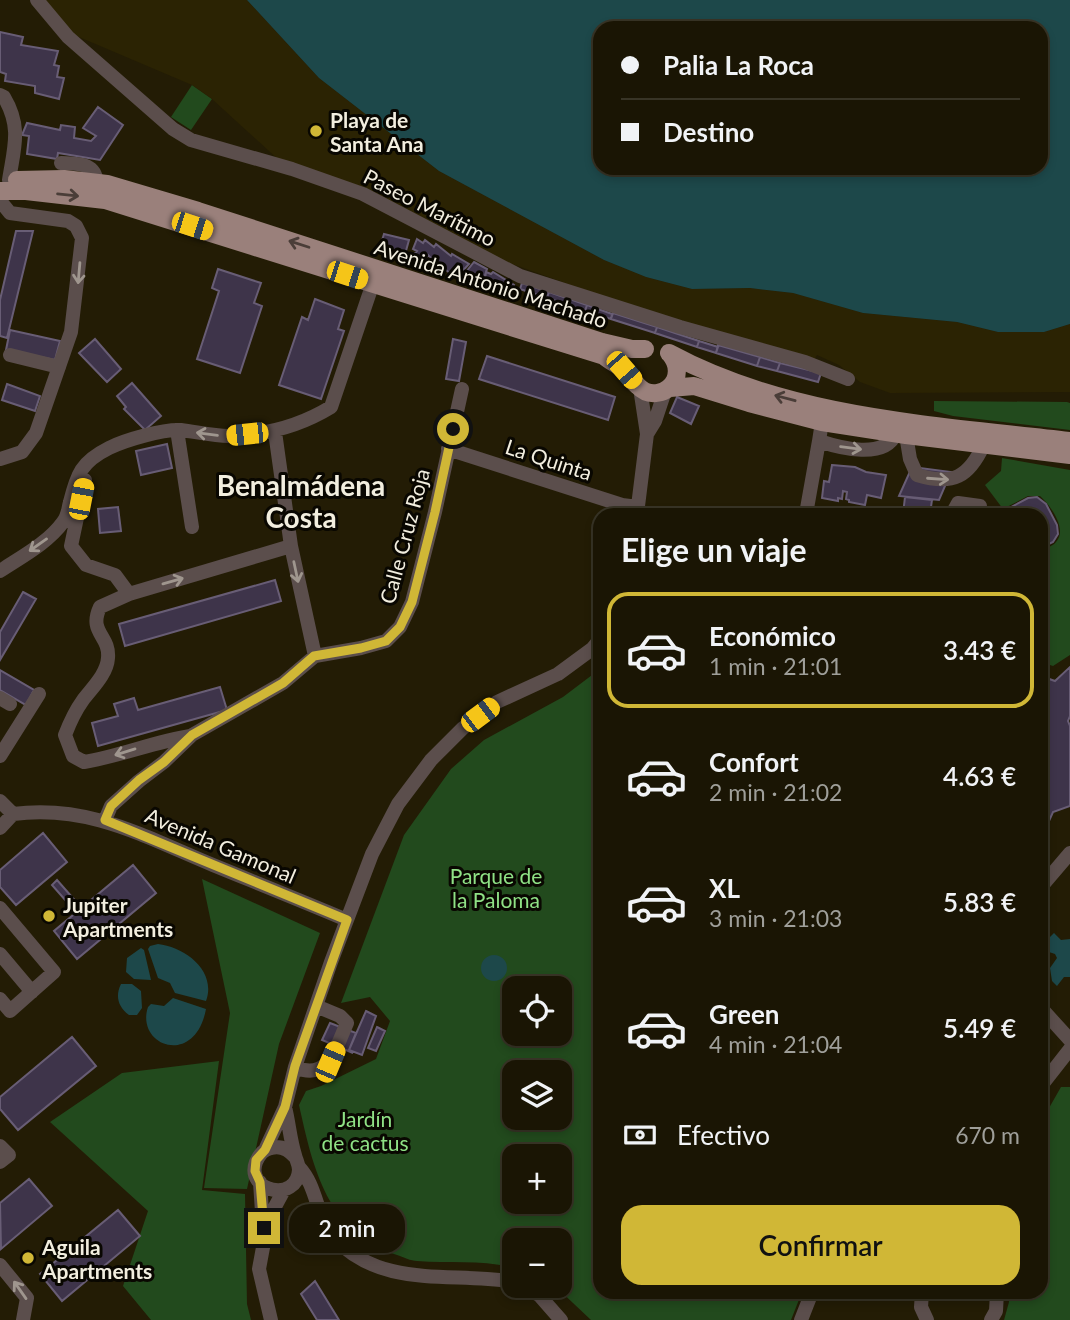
<!DOCTYPE html>
<html lang="es">
<meta charset="utf-8">
<style>
:root{--surface:#1a1504;--page:#272213;--text:#f1f3f6;--muted:#9f9f9a;--line:#383426;--accent:#d0b736}
body{margin:0;font-family:Lato,sans-serif;background:var(--page);color:var(--text);height:100vh;display:flex;flex-direction:column;font-size:26px;white-space:nowrap}
*{box-sizing:border-box;margin:0}
p{font-size:23px;color:var(--muted)}
.icon{flex:none;width:38px;height:38px;fill:none;stroke:currentColor;stroke-width:2;stroke-linecap:round;stroke-linejoin:round}
.map{position:relative;flex:1;overflow:hidden}
.details{position:absolute;left:593px;top:508px;width:455px;height:791px;display:flex;flex-direction:column;background:var(--surface);border-radius:21px;box-shadow:0 4px 10px #0003,0 0 0 2px var(--line)}
.details>*{flex:none}
.top-card{position:absolute;left:593px;top:21px;width:455px;height:154px;border-radius:21px;box-shadow:0 4px 10px #0003,0 0 0 2px var(--line);display:grid;align-content:center;height:154px;padding:0 28px;background:var(--surface)}
.controls{position:absolute;left:502px;top:976px;display:grid;gap:14px}
.controls a{display:grid;place-items:center;width:70px;height:70px;border-radius:14px;background:var(--surface);box-shadow:0 4px 10px #0003,0 0 0 2px var(--line);font-size:35px}
.end{position:absolute;width:32px;height:32px;margin:-16px;border:9px solid #d0b736;background:#111;box-shadow:0 0 0 4px #111}
.from{border-radius:50%}
.bubble{position:absolute;height:49px;border-radius:21px;background:var(--surface);box-shadow:0 4px 10px #0003,0 0 0 2px var(--line);font-size:23px;font-weight:600;line-height:49px;text-align:center}
.car{position:absolute;width:21px;height:42px;margin:-21px -10px;border-radius:9px;box-shadow:0 0 5px 2px #0007;background:linear-gradient(#f5c518 24%,#345 0 40%,#f5c518 0 76%,#345 0 86%,#f5c518 0)}
.top-card b{display:flex;align-items:center;gap:24px;height:66px;font-size:26px}
.top-card b+b{border-top:2px solid var(--line)}
.top-card i{width:18px;height:18px;background:var(--text)}
ul{padding:0;list-style:none}
li{display:flex;align-items:center;gap:21px;height:116px;margin:0 14px 10px;padding:0 14px;border:4px solid transparent;border-radius:21px}
li div{flex:1}
li b{display:block;font-size:26px}
li em{font-style:normal;font-weight:600}
li.current{border-color:var(--accent)}
li>.icon{width:63px;height:63px;stroke-width:1.5}
h2{padding:0 28px;font-size:32px;line-height:84px}
.pay{display:flex;align-items:center;gap:18px;height:77px;padding:0 28px;font-size:26px}
.pay p{margin-inline-start:auto}
.button{display:flex;gap:14px;margin-top:auto;padding:14px 28px}
.button a{flex:1;height:80px;border-radius:21px;background:var(--accent);color:#111;font-size:28px;font-weight:600;line-height:80px;text-align:center}
.map>svg:first-child{display:block}
.green{fill:#224a1d;fill-rule:evenodd}
.sand{fill:#2b2303}
.water{fill:#1d484a;fill-rule:evenodd}
.building{fill:#3e344a;stroke:#685d75;stroke-width:2}
.lines{fill:none;stroke-linecap:round;stroke-linejoin:round}
.minor{stroke:#5b4e4c;stroke-width:14}
.major{stroke:#9a807b;stroke-width:18}
.oneway{stroke:#4a3d38}
.oneway2{stroke:#9f968e}
.route{stroke:#d0b736;stroke-width:9}
.poi-dot{fill:#d0b736;stroke:#090701;stroke-width:2.5}
.labels{text-anchor:middle;dominant-baseline:central;stroke-width:6;stroke-linejoin:round;paint-order:stroke}
.poi-label{font-size:21px;font-weight:bold;fill:#f2eedf;stroke:#090701;text-anchor:start}
.street-label{font-size:21px;fill:#f2eedf;stroke:#090701}
.park-label{font-size:21px;fill:#8fe185;stroke:#090701}
.district-label{font-size:28px;font-weight:bold;fill:#f2eedf;stroke:#090701}
</style>
<div class="map">
<svg width="1070" height="1320" viewBox="0 0 1070 1320">
<rect width="100%" height="100%" fill="#231c05"/>
<path class="green" d="M192,85L212,99L191,130L171,117Z
M934,401L1067,402L1070,403V430L953,416L934,411Z
M1002,458L1070,470V655L1053,666L1041,662V551C1046,548 1053,546 1056,542C1068,529 1050,505 1040,496H1028L1003,509L985,485L1001,471Z
M600,669V1292H802L791,1320H591L555,1286H560V1241H514V1268C482,1259 450,1264 417,1261C411,1261 403,1257 397,1255C327,1233 313,1168 299,1105L306,1091L321,1086L376,1059L390,1021L370,997L341,1003L404,835L451,769L484,740L563,697ZM514,989H560V1034H514ZM514,1073H560V1118H514ZM514,1157H560V1202H514Z
M202,879L320,933L279,1044L247,1189L204,1188L230,1013Z
M219,1061L202,1190L245,1194L247,1304L251,1320H151L123,1286L148,1211L50,1122L122,1073Z
M1061,1087H1070V1320H1004L1009,1302L1008,1292H1041V1122Z"/>
<path class="sand" d="M44,0H247L319,78L439,171L604,260L646,277L692,289L750,288L793,293L863,313L957,322L998,332H1044L1070,324V392L890,393L860,382L839,365L817,355L814,360L666,319L498,259L281,162L212,99L192,85L72,34Z"/>
<path class="water" d="M247,0H1070V324L1044,332H998L957,322L863,313L793,293L750,288L692,289L646,277L604,260L439,171L319,78ZM600,28H1041V168H600Z
M1054,933L1061,940L1070,939V977H1064L1057,986L1052,981L1050,968L1057,958L1055,954L1049,952L1050,937Z
M158,944C185,947 217,971 206,1001L175,993L170,983L158,978L148,949L150,946Z
M141,948L144,950L151,980L134,979L126,972L127,958Z
M481 968a13 13 0 1 1 26 0a13 13 0 1 1-26 0Z
M121,984H132L141,991L142,1008L137,1015H129C118,1007 115,996 121,984Z
M173,998L206,1009C195,1068 135,1046 148,1007L151,1004L164,1006Z"/>
<path class="building" d="M0,32L23,37L21,45L58,51L54,65L59,66L57,77L64,78L59,99L35,93V86L5,81L6,74L0,72Z
M98,107L123,125L100,160L58,153L57,159L27,154L29,136L22,135L27,123L60,130L61,125L75,127L74,138L91,141L96,136L83,128Z
M16,231H33L7,338L0,336V300Z
M384,234L409,240L404,258L379,250Z
M417,239L423,243L425,240L434,247L436,244L451,256L452,254L469,264L458,276L453,272L451,274L446,270L444,272L436,264L433,267L427,262L431,258L428,255L423,261L421,259L418,262L412,257L417,251L413,249Z
M474,262L487,269L482,284L462,277Z
M218,269L261,283L254,303L262,306L240,373L197,359L219,291L212,288Z
M486,272L491,274L493,272L514,285L509,298L500,295L502,291L484,285Z
M522,283L549,292L547,298L520,289Z
M549,292L587,305L585,311L547,298Z
M315,299L344,310L338,329L344,331L321,399L279,385L302,317L308,320Z
M587,305L612,314L611,319L585,311Z
M613,313L657,327L655,333L611,319Z
M657,327L699,341L697,347L655,333Z
M10,330L60,341L55,360L6,350Z
M95,339L121,369L107,382L79,353Z
M453,339L466,342L459,381L446,379Z
M699,341L718,347L716,353L697,347Z
M718,345L760,357L757,366L716,353Z
M487,356L615,397L608,420L479,379Z
M760,357L780,363L777,371L757,366Z
M780,363L821,373L818,382L777,371Z
M132,383L161,416L145,430L124,409L126,407L117,396Z
M7,384L40,396L35,411L2,400Z
M677,397L699,406L691,424L670,413Z
M167,444L172,468L141,475L136,451Z
M832,465L855,467L866,472L886,475L881,498L867,495L865,505L849,502V500L846,499L847,492L843,491L842,499L838,498V501L822,498L824,481L829,482Z
M912,467L951,472L939,500L899,496Z
M905,497L932,500L930,514H903Z
M1037,497L1046,504L1057,525L1058,534L1053,542L1041,548V514H1004L1002,512L1028,498Z
M118,507L121,531L100,533L98,509Z
M275,580L281,601L125,646L119,624Z
M23,592L36,599L0,660V632Z
M1070,667V716L1068,721L1070,726V806L1053,812L1045,830L1041,828V676L1055,681Z
M0,670L34,690L26,705L0,690Z
M220,687L227,710L98,746L92,723L118,716L114,704L134,698L138,710Z
M43,833L67,862L16,905L0,887V870Z
M133,865L156,893L77,959L54,931Z
M57,880L79,905L74,910L52,885Z
M366,1011L376,1016L362,1055L349,1050Z
M330,1023L356,1033L349,1050L353,1053L322,1040Z
M377,1027L385,1031L376,1051L368,1048Z
M72,1037L96,1066L18,1130L0,1109V1097Z
M29,1179L52,1206L1,1249L0,1203Z
M118,1210L140,1236L62,1301L40,1274Z
M315,1281L339,1320H317L301,1294Z"/>
<g class="lines">
<path class="minor" d="M37,0L68,37L173,129L191,140L292,169L363,194L520,276L680,327L805,362L848,379
M0,95L4,97C22,127 14,148 9,180
M61,163C78,164 95,162 97,183
M0,192L1,202L10,213L68,221L76,226L82,238L71,332L36,433L22,452L0,459
M10,355L59,367
M822,422L819,441C840,448 885,460 896,433
M177,430L192,527
M275,432L291,546L315,656
M647,434L655,421L665,391
M906,435L910,459L917,475C953,486 969,477 984,444
M448,449L622,505L638,507
M85,480L71,546L86,565L115,575L129,594
M637,514L647,434L640,388
M806,514L819,441
M833,514H838
M952,514L958,503L980,506
M0,571C21,557 48,543 63,522C68,516 68,509 70,502C77,474 81,462 109,448C125,440 163,429 181,430C197,432 213,436 229,436C267,435 300,426 331,407L373,283
M0,698L10,704
M190,736C154,742 120,756 84,762L73,756L65,735C70,722 75,711 83,700C92,688 107,674 108,658C110,635 88,633 100,607L129,594L291,546
M0,756L39,694
M0,801L13,814
M105,820L111,806L139,781L164,762L192,735L283,683L315,656L361,648L386,641L400,627L412,602L435,512L462,389
M0,828L13,814C89,804 145,837 213,865C257,883 302,901 347,920
M1041,887L1070,853
M0,908L54,972L10,1011L0,999
M0,954L32,992
M1041,1008L1070,1040
M295,1067C329,1082 336,1047 347,1023L340,1016L316,1006
M1041,1086L1070,1049
M285,1107C289,1123 290,1139 295,1155C296,1160 299,1164 299,1170C297,1203 245,1192 256,1162C259,1155 264,1149 271,1148C281,1145 289,1150 295,1157
M0,1146L9,1155L0,1162
M265,1150L285,1107L295,1067L331,962L372,854L398,804L431,760L463,728L497,702L558,674L592,649L600,639
M299,1167C318,1187 316,1219 335,1239C384,1290 453,1271 514,1282
M260,1182L264,1242L259,1269L271,1320
M264,1227L284,1190
M0,1265L27,1298L23,1320
M522,1286L539,1295L561,1320
M922,1292L921,1307L927,1320
M801,1320L812,1292
M991,1320L996,1311L997,1292"/>
<path class="major" d="M17,180L64,179L107,184L198,211L602,342L632,349H645
M0,191H26L105,200L604,356C610,361 617,364 623,369C629,374 632,381 638,386C649,398 668,394 675,380C679,370 676,361 670,354
M669,353C791,419 936,425 1070,441
M670,388L694,386L749,403L822,422L906,435L1070,455"/>
</g>
<defs><path id="oneway-shaft" d="M-6 0H5M1.5-3L5.5 0L1.5 3" fill="none" stroke-width="1.6" stroke-linecap="round" stroke-linejoin="round" transform="scale(1.75)"/></defs>
<g class="oneway">
<use href="#oneway-shaft" transform="translate(68 195) rotate(6)"/>
<use href="#oneway-shaft" transform="translate(299 244) rotate(-162)"/>
<use href="#oneway-shaft" transform="translate(785 398) rotate(-165)"/>
</g>
<g class="oneway2">
<use href="#oneway-shaft" transform="translate(79 273) rotate(95)"/>
<use href="#oneway-shaft" transform="translate(207 434) rotate(-173)"/>
<use href="#oneway-shaft" transform="translate(851 448) rotate(7)"/>
<use href="#oneway-shaft" transform="translate(938 479) rotate(4)"/>
<use href="#oneway-shaft" transform="translate(38 545) rotate(145)"/>
<use href="#oneway-shaft" transform="translate(296 572) rotate(78)"/>
<use href="#oneway-shaft" transform="translate(173 581) rotate(-16)"/>
<use href="#oneway-shaft" transform="translate(125 752) rotate(163)"/>
<use href="#oneway-shaft" transform="translate(20 1290) rotate(-125)"/>
</g>
<g class="lines">
<path class="route" d="M264,1228L260,1182L255,1171L256,1160L265,1150L285,1107L295,1066L347,920L105,820L111,806L139,780L164,762L192,735L283,683L314,656L361,648L386,641L400,627L412,602L435,512L453,429"/>
</g>
<g class="poi-dot">
<circle cx="316" cy="131" r="7"/>
<circle cx="49" cy="916" r="7"/>
<circle cx="28" cy="1258" r="7"/>
</g>
<g class="labels">
<g class="poi-label">
<text x="330" y="119">Playa de<tspan x="330" dy="24">Santa Ana</tspan></text>
<text x="63" y="904">Jupiter<tspan x="63" dy="24">Apartments</tspan></text>
<text x="42" y="1246">Aguila<tspan x="42" dy="24">Apartments</tspan></text>
</g>
<g class="street-label">
<text transform="translate(430 207) rotate(27)">Paseo Marítimo</text>
<text transform="translate(491 283) rotate(18)">Avenida Antonio Machado</text>
<text transform="translate(549 459) rotate(18)">La Quinta</text>
<text transform="translate(404 536) rotate(-75)">Calle Cruz Roja</text>
<text transform="translate(221 845) rotate(23)">Avenida Gamonal</text>
</g>
<g class="park-label">
<text x="496" y="875">Parque de<tspan x="496" dy="24">la Paloma</tspan></text>
<text x="365" y="1118">Jardín<tspan x="365" dy="24">de cactus</tspan></text>
</g>
<g class="district-label">
<text x="301" y="485">Benalmádena<tspan x="301" dy="32">Costa</tspan></text>
</g>
</g>
</svg>
<div class="controls">
<a><svg class="icon" aria-label="locate" viewBox="0 0 24 24"><circle cx="12" cy="12" r="6"/><path d="M12 2v4M12 18v4M2 12h4M18 12h4"/></svg></a>
<a><svg class="icon" aria-label="layers" viewBox="0 0 24 24"><path d="M12 4l9 5-9 5-9-5zM3 14l9 5 9-5"/></svg></a>
<a>+</a>
<a>−</a>
</div>
<i class="end from" style="left:453px;top:429px"></i>
<i class="end" style="left:264px;top:1228px"></i>
<div class="bubble" style="left:289px;top:1204px;width:116px">2 min</div>
<i class="car" style="left:192px;top:226px;rotate:108deg"></i>
<i class="car" style="left:347px;top:275px;rotate:108deg"></i>
<i class="car" style="left:624px;top:370px;rotate:139deg"></i>
<i class="car" style="left:247px;top:434px;rotate:264deg"></i>
<i class="car" style="left:81px;top:499px;rotate:11deg"></i>
<i class="car" style="left:480px;top:715px;rotate:53deg"></i>
<i class="car" style="left:330px;top:1062px;rotate:23deg"></i>
<div class="top-card">
<b><i class="from"></i>Palia La Roca</b>
<b><i></i>Destino</b>
</div>
<section class="details">
<h2>Elige un viaje</h2>
<ul>
<li class="current"><svg class="icon" aria-label="car" viewBox="0 0 24 24"><path d="M5 17H2v-5l4-1 3-4h7l3 4 3 1v5h-3M9 17h6M6 11h13"/><circle cx="7" cy="17" r="2"/><circle cx="17" cy="17" r="2"/></svg><div><b>Económico</b><p>1 min · 21:01</p></div><em>3.43 €</em></li>
<li><svg class="icon" aria-label="car" viewBox="0 0 24 24"><path d="M5 17H2v-5l4-1 3-4h7l3 4 3 1v5h-3M9 17h6M6 11h13"/><circle cx="7" cy="17" r="2"/><circle cx="17" cy="17" r="2"/></svg><div><b>Confort</b><p>2 min · 21:02</p></div><em>4.63 €</em></li>
<li><svg class="icon" aria-label="car" viewBox="0 0 24 24"><path d="M5 17H2v-5l4-1 3-4h7l3 4 3 1v5h-3M9 17h6M6 11h13"/><circle cx="7" cy="17" r="2"/><circle cx="17" cy="17" r="2"/></svg><div><b>XL</b><p>3 min · 21:03</p></div><em>5.83 €</em></li>
<li><svg class="icon" aria-label="car" viewBox="0 0 24 24"><path d="M5 17H2v-5l4-1 3-4h7l3 4 3 1v5h-3M9 17h6M6 11h13"/><circle cx="7" cy="17" r="2"/><circle cx="17" cy="17" r="2"/></svg><div><b>Green</b><p>4 min · 21:04</p></div><em>5.49 €</em></li>
</ul>
<div class="pay"><svg class="icon" aria-label="cash" viewBox="0 0 24 24"><path d="M3 7h18v10H3z"/><circle cx="12" cy="12" r="2"/></svg>Efectivo<p>670 m</p></div>
<div class="button"><a>Confirmar</a></div>
</section>
</div>
